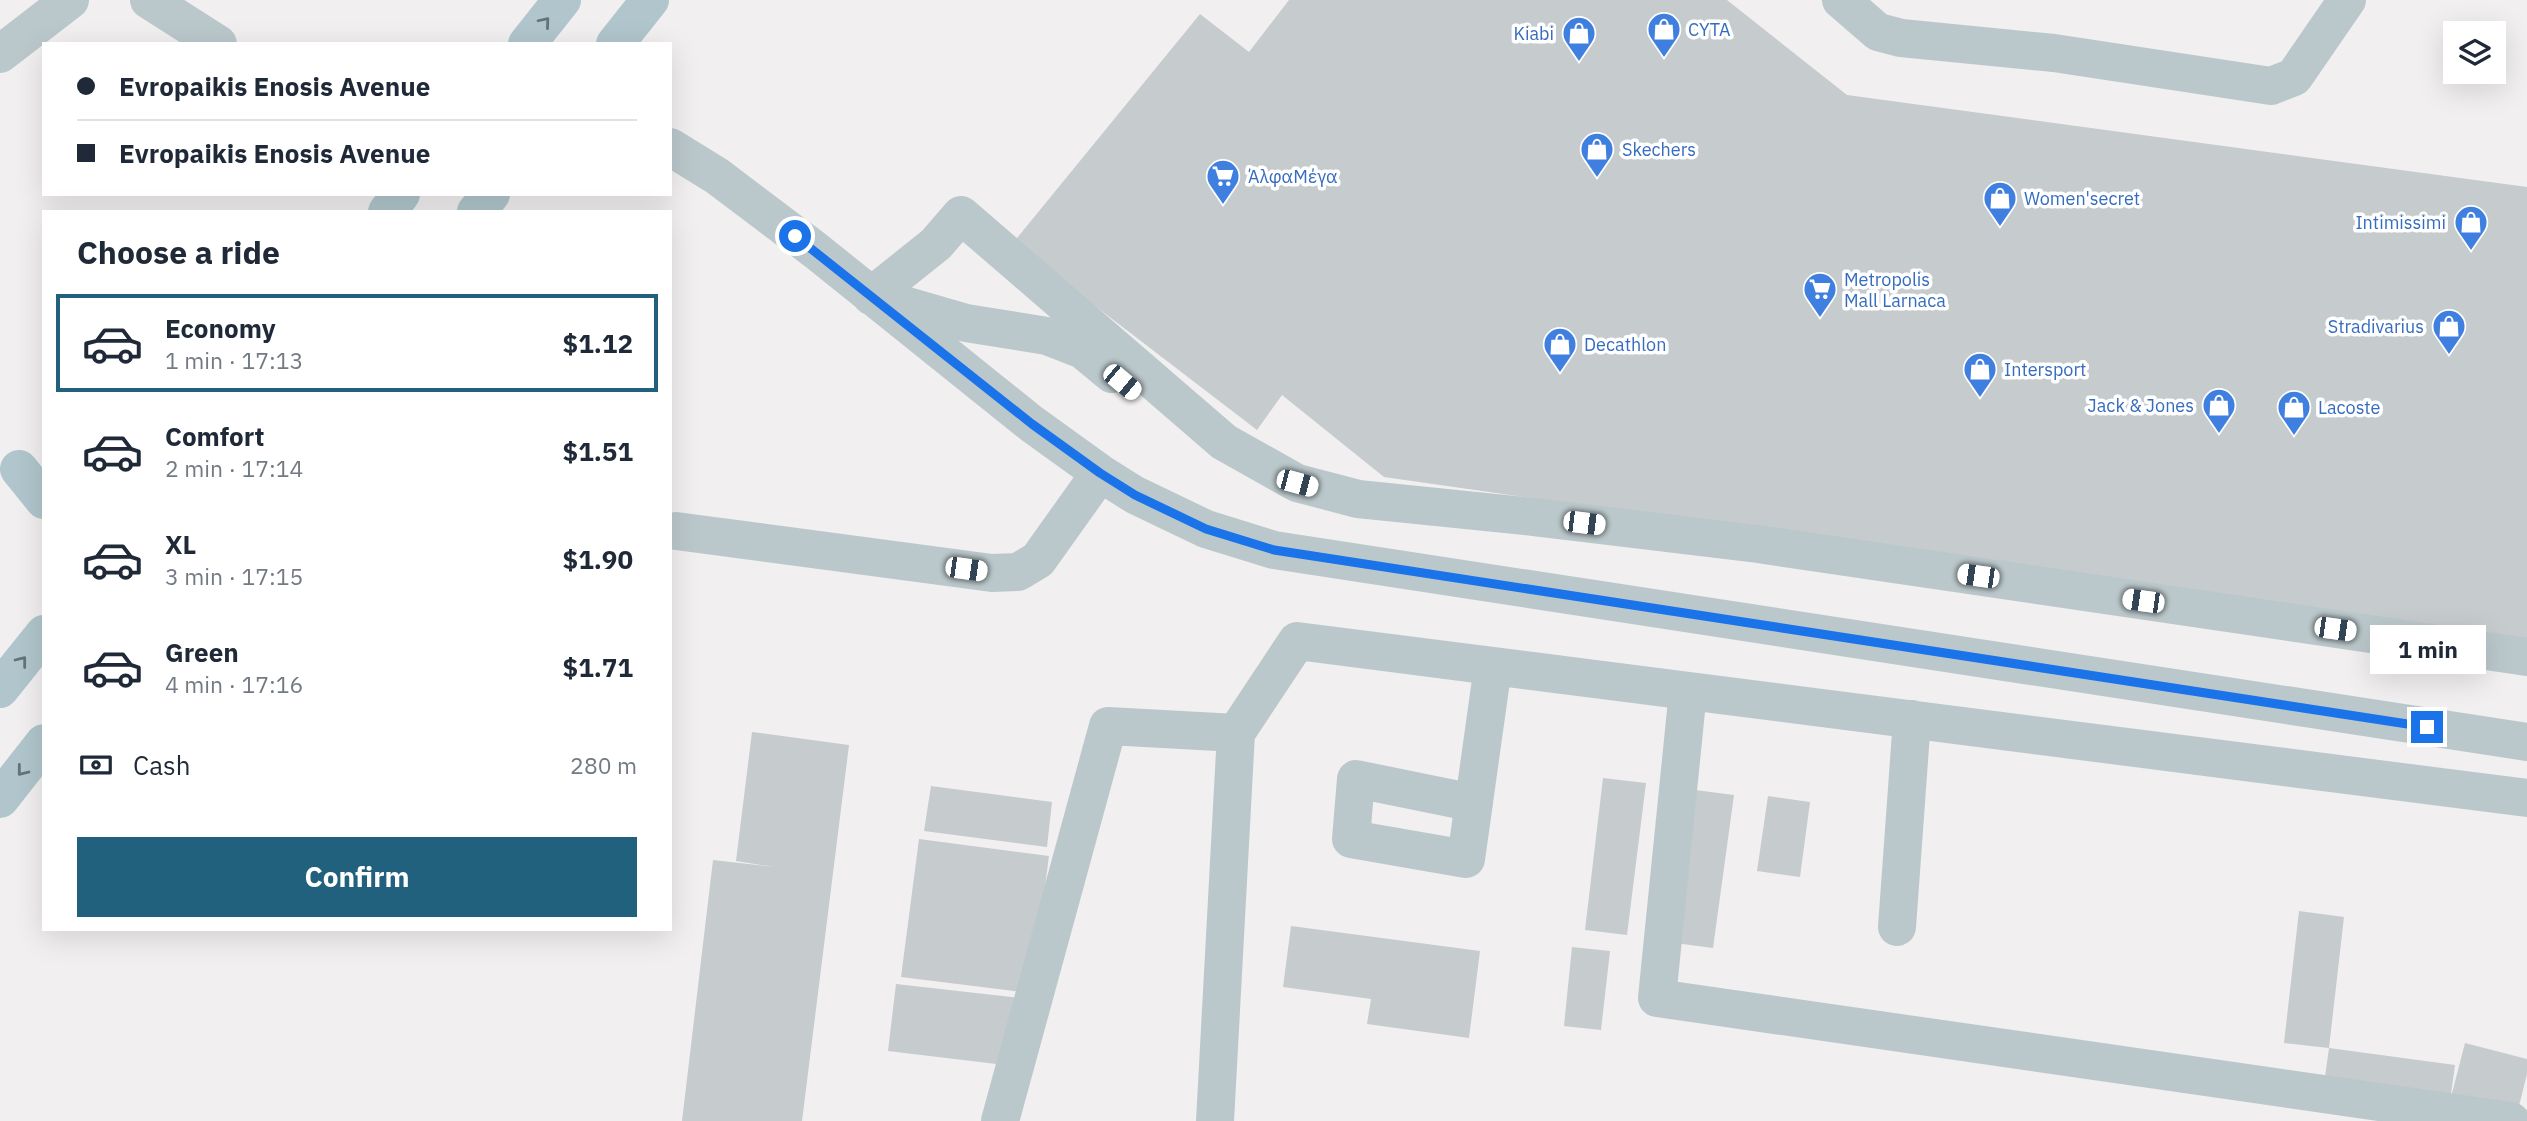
<!DOCTYPE html>
<meta charset="utf-8">
<style>
:root{--surface:#fff;--page:#f6f6f7;--text:#1f2937;--muted:#747a83;--line:#e0e1e3;--accent:#22617e}
body{margin:0;font-family:"IBM Plex Sans",sans-serif;background:var(--page);color:var(--text);height:100vh;display:flex;flex-direction:column;font-size:26px;white-space:nowrap}
*{box-sizing:border-box;margin:0}
p{font-size:23px;color:var(--muted)}
.icon{flex:none;width:38px;height:38px;fill:none;stroke:currentColor;stroke-width:2;stroke-linecap:round;stroke-linejoin:round}
.map{position:relative;flex:1;overflow:hidden}
.drawer{position:absolute;left:42px;top:210px;width:630px;height:721px;display:flex;flex-direction:column;background:var(--surface);border-radius:0px;box-shadow:0 7px 28px #0002}
.drawer>*{flex:none}
.banner{position:absolute;left:42px;top:42px;width:630px;height:154px;border-radius:0px;box-shadow:0 7px 28px #0002;display:grid;align-content:center;height:154px;padding:0 35px;background:var(--surface)}
.fabs{position:absolute;left:2443px;top:21px;display:grid;gap:14px}
.fabs a{display:grid;place-items:center;width:63px;height:63px;border-radius:0px;background:var(--surface);box-shadow:0 7px 28px #0002;font-size:35px}
.end{position:absolute;width:32px;height:32px;margin:-16px;border:9px solid #1a73e8;background:#fff;box-shadow:0 0 0 4px #fff}
.from{border-radius:50%}
.bubble{position:absolute;height:49px;border-radius:0px;background:var(--surface);box-shadow:0 7px 28px #0002;font-size:23px;font-weight:700;line-height:49px;text-align:center}
.car{position:absolute;width:21px;height:42px;margin:-21px -10px;border-radius:9px;box-shadow:0 0 5px 2px #0007;background:linear-gradient(#fff 24%,#345 0 40%,#fff 0 76%,#345 0 86%,#fff 0)}
.banner b{display:flex;align-items:center;gap:24px;height:66px;font-size:26px}
.banner b+b{border-top:2px solid var(--line)}
.banner i{width:18px;height:18px;background:var(--text)}
ul{padding:0;list-style:none}
li{display:flex;align-items:center;gap:21px;height:98px;margin:0 14px 10px;padding:0 21px;border:4px solid transparent;border-radius:0px}
li div{flex:1}
li b{display:block;font-size:26px}
li em{font-style:normal;font-weight:700}
li.on{border-color:var(--accent)}
li>.icon{width:63px;height:63px;stroke-width:1.5}
h2{padding:0 35px;font-size:32px;line-height:84px}
.pay{display:flex;align-items:center;gap:18px;height:77px;padding:0 35px;font-size:26px}
.pay p{margin-inline-start:auto}
.action{display:flex;gap:14px;margin-top:auto;padding:14px 35px}
.action a{flex:1;height:80px;border-radius:0px;background:var(--accent);color:#fff;font-size:28px;font-weight:700;line-height:80px;text-align:center}
.map>svg:first-child{display:block}
.building{fill:#c6cbce}
.lines{fill:none;stroke-linecap:round;stroke-linejoin:round}
.minor{stroke:#bbc8cb;stroke-width:38}
.major{stroke:#b0c6cc;stroke-width:38}
.oneway{stroke:#627477}
.route{stroke:#1a73e8;stroke-width:9}
.labels{text-anchor:middle;dominant-baseline:central;stroke-width:7;stroke-linejoin:round;paint-order:stroke}
.shop-label{font-size:18px;fill:#366cbe;stroke:#fff;text-anchor:start}
</style>
<div class="map">
<svg width="2527" height="1121" viewBox="0 0 2527 1121">
<rect width="100%" height="100%" fill="#f1efef"/>
<path class="building" d="M1289,0H1727L1847,95L2527,187V641L1384,477L1282,395L1257,430L1013,243L1200,14L1249,52Z
M752,732L849,745L802,1121H682L713,860L774,867L736,861Z
M1603,778L1646,783L1627,935L1585,930Z
M931,786L1052,802L1047,847L924,831Z
M1695,790L1734,795L1713,948L1675,943Z
M1768,796L1810,802L1800,877L1757,871Z
M919,839L1049,856L1031,993L901,977Z
M2299,911L2344,917L2329,1048L2284,1043Z
M1291,926L1480,951L1469,1038L1367,1024L1371,999L1283,987Z
M1572,947L1610,951L1601,1030L1564,1026Z
M896,984L1021,998L1013,1066L888,1051Z
M2465,1043L2527,1059V1074L2516,1118L2450,1101Z
M2329,1048L2455,1065L2450,1101L2324,1084Z"/>
<g class="lines">
<path class="minor" d="M149,0L218,44
M1841,0L1878,32L1901,38L2054,53L2271,86L2294,77L2347,0
M0,54L70,0
M670,147L717,176L815,250L1032,424L1100,473L1135,495L1206,529L1274,550L2527,742
M871,296L936,244L961,215L1224,442L1297,483L1358,499L1534,517L1758,544L2527,657
M890,301L966,323L1047,336L1083,350L1112,374
M676,531L992,573L1018,572L1038,560L1100,473
M1688,691L1657,998L2511,1121
M1474,803L1356,779L1351,839L1466,859L1493,666
M1897,927L1912,719
M1000,1121L1108,726L1236,733
M1215,1121L1236,733L1297,641L2527,798"/>
<path class="major" d="M527,44L562,0
M615,44L650,0
M387,212L401,194
M476,212L491,194
M19,469L44,500
M0,689L44,634
M0,799L44,743"/>
</g>
<defs><path id="oneway-chevron" d="M-2-3.5L2.5 0L-2 3.5" fill="none" stroke-width="1.6" stroke-linecap="round" stroke-linejoin="round" transform="scale(1.75)"/></defs>
<g class="oneway">
<use href="#oneway-chevron" transform="translate(545 22) rotate(-50)"/>
<use href="#oneway-chevron" transform="translate(22 661) rotate(-52)"/>
<use href="#oneway-chevron" transform="translate(22 771) rotate(128)"/>
</g>
<g class="lines">
<path class="route" d="M795,236L1032,424L1100,473L1135,495L1206,529L1274,550L2427,727"/>
</g>
<defs>
<symbol id="shop-pin" viewBox="-11 -11 22 30"><path d="M0 17L-7.5 6A9.5 9.5 0 1 1 7.5 6Z" fill="#3f7fe0" stroke="#fff"/><path d="M-5-2.5h2.3a2.7 3.5 0 0 1 5.4 0H5L5.5 6h-11ZM-1.5-2.5h3a1.5 2.3 0 0 0-3 0Z" fill="#fff"/></symbol>
<symbol id="supermarket-pin" viewBox="-11 -11 22 30"><path d="M0 17L-7.5 6A9.5 9.5 0 1 1 7.5 6Z" fill="#3f7fe0" stroke="#fff"/><path d="M-6-5.5h2.5l.6 2H6L4.5 2H-2.5L-4.4-4H-6ZM-1.5 3.2a1.3 1.3 0 1 0 .1 0ZM3 3.2a1.3 1.3 0 1 0 .1 0Z" fill="#fff"/></symbol>
</defs>
<g fill-rule="evenodd">
<use href="#shop-pin" x="1645" y="10" width="38" height="52"/>
<use href="#shop-pin" x="1560" y="14" width="38" height="52"/>
<use href="#shop-pin" x="1578" y="130" width="38" height="52"/>
<use href="#supermarket-pin" x="1204" y="157" width="38" height="52"/>
<use href="#shop-pin" x="1981" y="179" width="38" height="52"/>
<use href="#shop-pin" x="2452" y="203" width="38" height="52"/>
<use href="#supermarket-pin" x="1801" y="270" width="38" height="52"/>
<use href="#shop-pin" x="2430" y="307" width="38" height="52"/>
<use href="#shop-pin" x="1541" y="325" width="38" height="52"/>
<use href="#shop-pin" x="1961" y="350" width="38" height="52"/>
<use href="#shop-pin" x="2200" y="386" width="38" height="52"/>
<use href="#shop-pin" x="2275" y="388" width="38" height="52"/>
</g>
<g class="labels">
<g class="shop-label">
<text x="1688" y="29">CYTA</text>
<text x="1554" y="33" text-anchor="end">Kiabi</text>
<text x="1622" y="149">Skechers</text>
<text x="1248" y="176">ΆλφαΜέγα</text>
<text x="2024" y="198">Women'secret</text>
<text x="2446" y="222" text-anchor="end">Intimissimi</text>
<text x="1844" y="279">Metropolis<tspan x="1844" dy="21">Mall Larnaca</tspan></text>
<text x="2424" y="326" text-anchor="end">Stradivarius</text>
<text x="1584" y="344">Decathlon</text>
<text x="2004" y="369">Intersport</text>
<text x="2194" y="405" text-anchor="end">Jack &amp; Jones</text>
<text x="2318" y="407">Lacoste</text>
</g>
</g>
</svg>
<div class="fabs">
<a><svg class="icon" aria-label="layers" viewBox="0 0 24 24"><path d="M12 4l9 5-9 5-9-5zM3 14l9 5 9-5"/></svg></a>
</div>
<i class="end from" style="left:795px;top:236px"></i>
<i class="end" style="left:2427px;top:727px"></i>
<div class="bubble" style="left:2370px;top:625px;width:116px">1 min</div>
<i class="car" style="left:1122px;top:382px;rotate:130deg"></i>
<i class="car" style="left:1297px;top:483px;rotate:105deg"></i>
<i class="car" style="left:1584px;top:523px;rotate:97deg"></i>
<i class="car" style="left:966px;top:569px;rotate:98deg"></i>
<i class="car" style="left:1978px;top:576px;rotate:278deg"></i>
<i class="car" style="left:2143px;top:601px;rotate:278deg"></i>
<i class="car" style="left:2335px;top:629px;rotate:98deg"></i>
<div class="banner">
<b><i class="from"></i>Evropaikis Enosis Avenue</b>
<b><i></i>Evropaikis Enosis Avenue</b>
</div>
<section class="drawer">
<h2>Choose a ride</h2>
<ul>
<li class="on"><svg class="icon" aria-label="car" viewBox="0 0 24 24"><path d="M5 17H2v-5l4-1 3-4h7l3 4 3 1v5h-3M9 17h6M6 11h13"/><circle cx="7" cy="17" r="2"/><circle cx="17" cy="17" r="2"/></svg><div><b>Economy</b><p>1 min · 17:13</p></div><em>$1.12</em></li>
<li><svg class="icon" aria-label="car" viewBox="0 0 24 24"><path d="M5 17H2v-5l4-1 3-4h7l3 4 3 1v5h-3M9 17h6M6 11h13"/><circle cx="7" cy="17" r="2"/><circle cx="17" cy="17" r="2"/></svg><div><b>Comfort</b><p>2 min · 17:14</p></div><em>$1.51</em></li>
<li><svg class="icon" aria-label="car" viewBox="0 0 24 24"><path d="M5 17H2v-5l4-1 3-4h7l3 4 3 1v5h-3M9 17h6M6 11h13"/><circle cx="7" cy="17" r="2"/><circle cx="17" cy="17" r="2"/></svg><div><b>XL</b><p>3 min · 17:15</p></div><em>$1.90</em></li>
<li><svg class="icon" aria-label="car" viewBox="0 0 24 24"><path d="M5 17H2v-5l4-1 3-4h7l3 4 3 1v5h-3M9 17h6M6 11h13"/><circle cx="7" cy="17" r="2"/><circle cx="17" cy="17" r="2"/></svg><div><b>Green</b><p>4 min · 17:16</p></div><em>$1.71</em></li>
</ul>
<div class="pay"><svg class="icon" aria-label="cash" viewBox="0 0 24 24"><path d="M3 7h18v10H3z"/><circle cx="12" cy="12" r="2"/></svg>Cash<p>280 m</p></div>
<div class="action"><a>Confirm</a></div>
</section>
</div>
